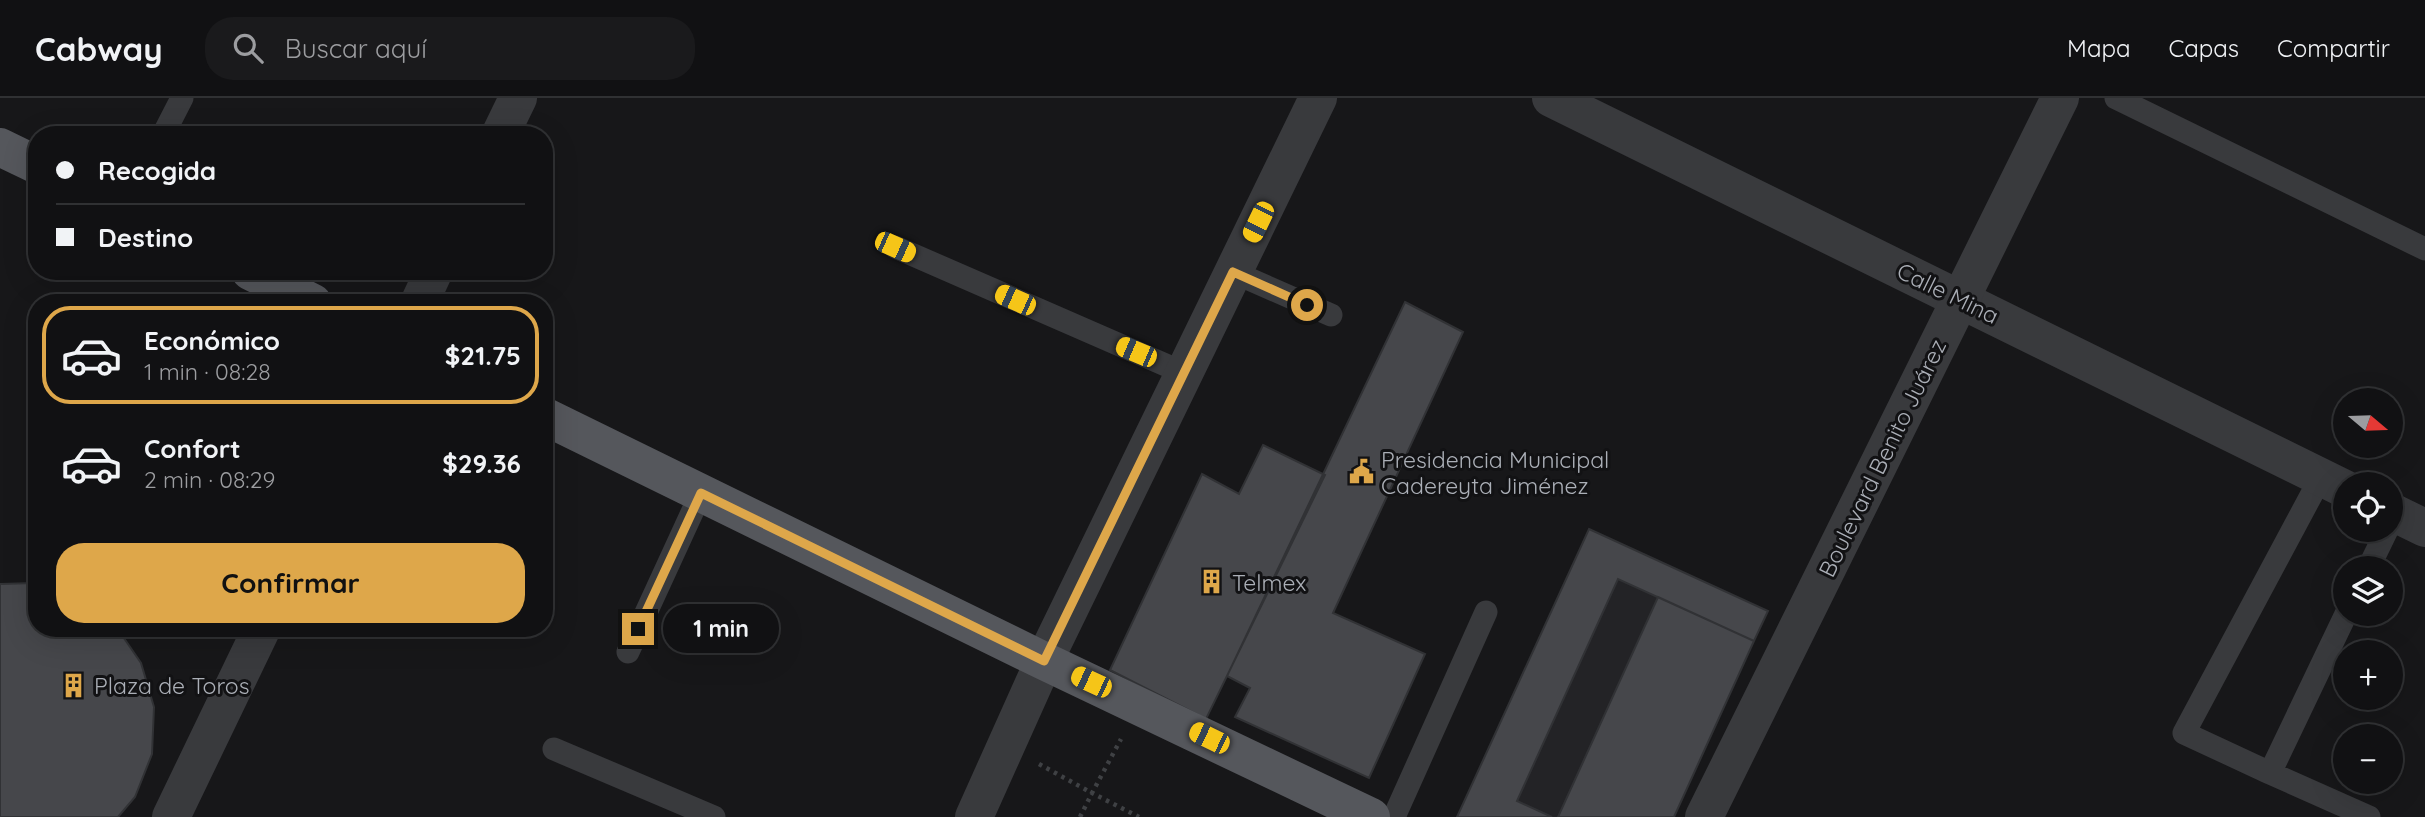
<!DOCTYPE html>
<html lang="es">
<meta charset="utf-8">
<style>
:root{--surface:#111113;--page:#1a1a1c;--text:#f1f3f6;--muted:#9c9da0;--line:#303133;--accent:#dea74a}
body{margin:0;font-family:Quicksand,sans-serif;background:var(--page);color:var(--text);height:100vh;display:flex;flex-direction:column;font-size:26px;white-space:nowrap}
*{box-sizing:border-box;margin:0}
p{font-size:23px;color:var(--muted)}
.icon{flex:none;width:38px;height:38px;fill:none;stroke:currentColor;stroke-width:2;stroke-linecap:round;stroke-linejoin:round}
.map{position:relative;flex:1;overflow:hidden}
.drawer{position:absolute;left:28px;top:196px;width:525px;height:343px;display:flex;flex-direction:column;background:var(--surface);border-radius:28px;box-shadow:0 7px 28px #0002,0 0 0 2px var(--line)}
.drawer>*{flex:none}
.banner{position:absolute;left:28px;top:28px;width:525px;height:154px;border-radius:28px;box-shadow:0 7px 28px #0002,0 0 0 2px var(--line);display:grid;align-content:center;height:154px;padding:0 28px;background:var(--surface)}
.needle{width:46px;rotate:109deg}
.buttons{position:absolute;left:2333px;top:290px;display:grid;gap:14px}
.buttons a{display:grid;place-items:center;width:70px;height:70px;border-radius:50%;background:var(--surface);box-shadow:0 7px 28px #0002,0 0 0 2px var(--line);font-size:35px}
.end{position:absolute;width:32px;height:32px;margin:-16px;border:9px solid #dea74a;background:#111;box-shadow:0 0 0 4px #111}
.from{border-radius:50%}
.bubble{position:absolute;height:49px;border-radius:24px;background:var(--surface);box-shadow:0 7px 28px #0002,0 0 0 2px var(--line);font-size:23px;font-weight:800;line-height:49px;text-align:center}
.car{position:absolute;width:21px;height:42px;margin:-21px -10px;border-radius:9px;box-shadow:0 0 5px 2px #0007;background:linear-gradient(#f5c518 24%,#345 0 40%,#f5c518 0 76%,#345 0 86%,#f5c518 0)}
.banner b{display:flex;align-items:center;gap:24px;height:66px;font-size:26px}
.banner b+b{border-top:2px solid var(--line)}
.banner i{width:18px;height:18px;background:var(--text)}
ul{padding:12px 0 0;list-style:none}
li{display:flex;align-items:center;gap:21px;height:98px;margin:0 14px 10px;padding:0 14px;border:4px solid transparent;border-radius:28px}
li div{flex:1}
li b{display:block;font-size:26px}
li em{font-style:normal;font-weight:800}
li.on{border-color:var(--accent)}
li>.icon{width:63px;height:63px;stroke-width:1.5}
.primary-button{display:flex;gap:14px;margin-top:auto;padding:14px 28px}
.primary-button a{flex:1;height:80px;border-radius:28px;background:var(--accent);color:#111;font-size:28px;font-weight:800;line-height:80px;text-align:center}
header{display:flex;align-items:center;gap:42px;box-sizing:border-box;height:98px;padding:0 35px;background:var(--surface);border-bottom:2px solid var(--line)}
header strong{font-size:33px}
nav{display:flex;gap:38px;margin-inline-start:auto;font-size:24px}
.search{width:490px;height:63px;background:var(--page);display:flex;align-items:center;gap:18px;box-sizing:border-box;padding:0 24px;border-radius:28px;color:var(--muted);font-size:26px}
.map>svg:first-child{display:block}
.built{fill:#232326}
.building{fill:#46474b;stroke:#313235;stroke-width:2}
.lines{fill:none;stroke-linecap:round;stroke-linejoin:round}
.path{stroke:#3f4144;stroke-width:4.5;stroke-dasharray:3.5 5;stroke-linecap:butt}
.service{stroke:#393a3d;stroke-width:23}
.minor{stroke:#393a3d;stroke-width:38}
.tertiary{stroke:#393a3d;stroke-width:38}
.primary{stroke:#55575c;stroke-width:38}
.route{stroke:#dea74a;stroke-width:9}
.labels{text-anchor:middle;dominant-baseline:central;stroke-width:6;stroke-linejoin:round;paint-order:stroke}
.street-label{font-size:23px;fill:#abafb7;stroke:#121214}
.poi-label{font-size:23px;fill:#abafb7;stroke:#121214;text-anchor:start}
</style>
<header>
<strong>Cabway</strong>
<div class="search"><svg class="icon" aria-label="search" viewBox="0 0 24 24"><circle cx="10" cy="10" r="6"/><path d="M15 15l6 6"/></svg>Buscar aquí</div>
<nav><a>Mapa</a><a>Capas</a><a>Compartir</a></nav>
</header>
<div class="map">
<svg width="2425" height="719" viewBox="0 0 2425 719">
<rect width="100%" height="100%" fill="#171719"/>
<path class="built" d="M1589,431L1768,513L1674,719H1457Z"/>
<path class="building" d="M1405,204L1463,234L1333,515L1425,556L1369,680L1235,619L1250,590L1227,578Z
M1263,347L1325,377L1206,621L1110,572L1202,376L1239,396Z
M1589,431L1768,513L1754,543L1618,481L1517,703L1552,719H1457Z
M34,485L37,486V530H117L141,565L154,609L152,656L135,699L118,719H0V486Z
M1658,499L1754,543L1674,719H1558Z"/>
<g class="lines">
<path class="path" d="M1039,666L1092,695L1121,641
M1080,719L1092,695L1139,719"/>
<path class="service" d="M2116,0L2425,151
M163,37L182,0
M895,149L1184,275
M1233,174L1331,217
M2368,471L2387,432
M2346,516L2270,675L2369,719
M628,554L701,395
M554,651L714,719
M2270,675L2184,635L2321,379
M1394,719L1486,514"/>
<path class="minor" d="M1551,0L2345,391
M500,37L518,0
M419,205L434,173
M2390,413L2425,430
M171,719L262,530"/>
<path class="tertiary" d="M974,719L1044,563L1318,0
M1704,719L2060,0"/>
<path class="primary" d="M0,49L37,67
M250,173L313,205
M544,318L1044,563L1371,719"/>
</g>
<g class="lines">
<path class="route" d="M638,531L701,395L1044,563L1233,174L1307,207"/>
</g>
<defs>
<symbol id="civic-bare" viewBox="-9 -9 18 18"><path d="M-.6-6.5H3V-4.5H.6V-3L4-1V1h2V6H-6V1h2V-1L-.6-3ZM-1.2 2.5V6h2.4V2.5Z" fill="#dea74a" stroke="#121214" stroke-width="2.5" paint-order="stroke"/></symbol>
<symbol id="building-bare" viewBox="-9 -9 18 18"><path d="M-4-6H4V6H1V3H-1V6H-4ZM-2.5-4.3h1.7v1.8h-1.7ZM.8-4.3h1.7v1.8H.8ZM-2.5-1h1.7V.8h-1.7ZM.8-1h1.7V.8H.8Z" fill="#dea74a" stroke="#121214" stroke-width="2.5" paint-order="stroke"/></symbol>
</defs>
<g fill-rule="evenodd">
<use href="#civic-bare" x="1344" y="356" width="35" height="35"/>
<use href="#building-bare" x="1194" y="466" width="35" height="35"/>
<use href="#building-bare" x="56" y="570" width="35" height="35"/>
</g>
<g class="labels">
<g class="street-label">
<text transform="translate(1948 195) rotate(26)">Calle Mina</text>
<text transform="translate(1882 360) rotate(-64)">Boulevard Benito Juárez</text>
</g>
<g class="poi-label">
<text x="1381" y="361">Presidencia Municipal<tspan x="1381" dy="26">Cadereyta Jiménez</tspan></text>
<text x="1232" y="484">Telmex</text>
<text x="94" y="587">Plaza de Toros</text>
</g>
</g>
</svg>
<div class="buttons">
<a><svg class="needle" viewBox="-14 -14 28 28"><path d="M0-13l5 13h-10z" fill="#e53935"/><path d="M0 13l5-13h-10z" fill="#9c9da0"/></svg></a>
<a><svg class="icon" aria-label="locate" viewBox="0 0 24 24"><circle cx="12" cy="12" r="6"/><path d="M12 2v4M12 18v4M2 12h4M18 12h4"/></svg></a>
<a><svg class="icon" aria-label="layers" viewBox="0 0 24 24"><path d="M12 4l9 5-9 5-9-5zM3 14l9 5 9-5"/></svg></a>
<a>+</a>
<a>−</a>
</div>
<i class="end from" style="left:1307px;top:207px"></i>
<i class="end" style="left:638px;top:531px"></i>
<div class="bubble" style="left:663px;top:506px;width:116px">1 min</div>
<i class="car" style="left:1258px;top:124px;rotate:206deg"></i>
<i class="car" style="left:895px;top:149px;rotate:114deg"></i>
<i class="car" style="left:1015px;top:202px;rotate:294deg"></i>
<i class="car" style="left:1136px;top:254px;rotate:293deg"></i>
<i class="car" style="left:1091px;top:584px;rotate:295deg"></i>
<i class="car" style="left:1209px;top:640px;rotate:296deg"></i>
<div class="banner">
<b><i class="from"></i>Recogida</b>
<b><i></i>Destino</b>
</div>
<section class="drawer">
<ul>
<li class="on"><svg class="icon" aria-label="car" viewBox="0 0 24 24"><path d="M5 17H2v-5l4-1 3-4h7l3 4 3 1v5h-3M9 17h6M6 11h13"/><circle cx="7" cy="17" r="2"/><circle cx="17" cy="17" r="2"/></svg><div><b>Económico</b><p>1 min · 08:28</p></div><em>$21.75</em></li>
<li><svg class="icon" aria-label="car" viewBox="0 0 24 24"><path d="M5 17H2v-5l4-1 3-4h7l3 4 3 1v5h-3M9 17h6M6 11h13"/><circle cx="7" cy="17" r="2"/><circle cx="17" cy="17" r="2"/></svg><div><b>Confort</b><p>2 min · 08:29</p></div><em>$29.36</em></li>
</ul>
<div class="primary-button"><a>Confirmar</a></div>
</section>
</div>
